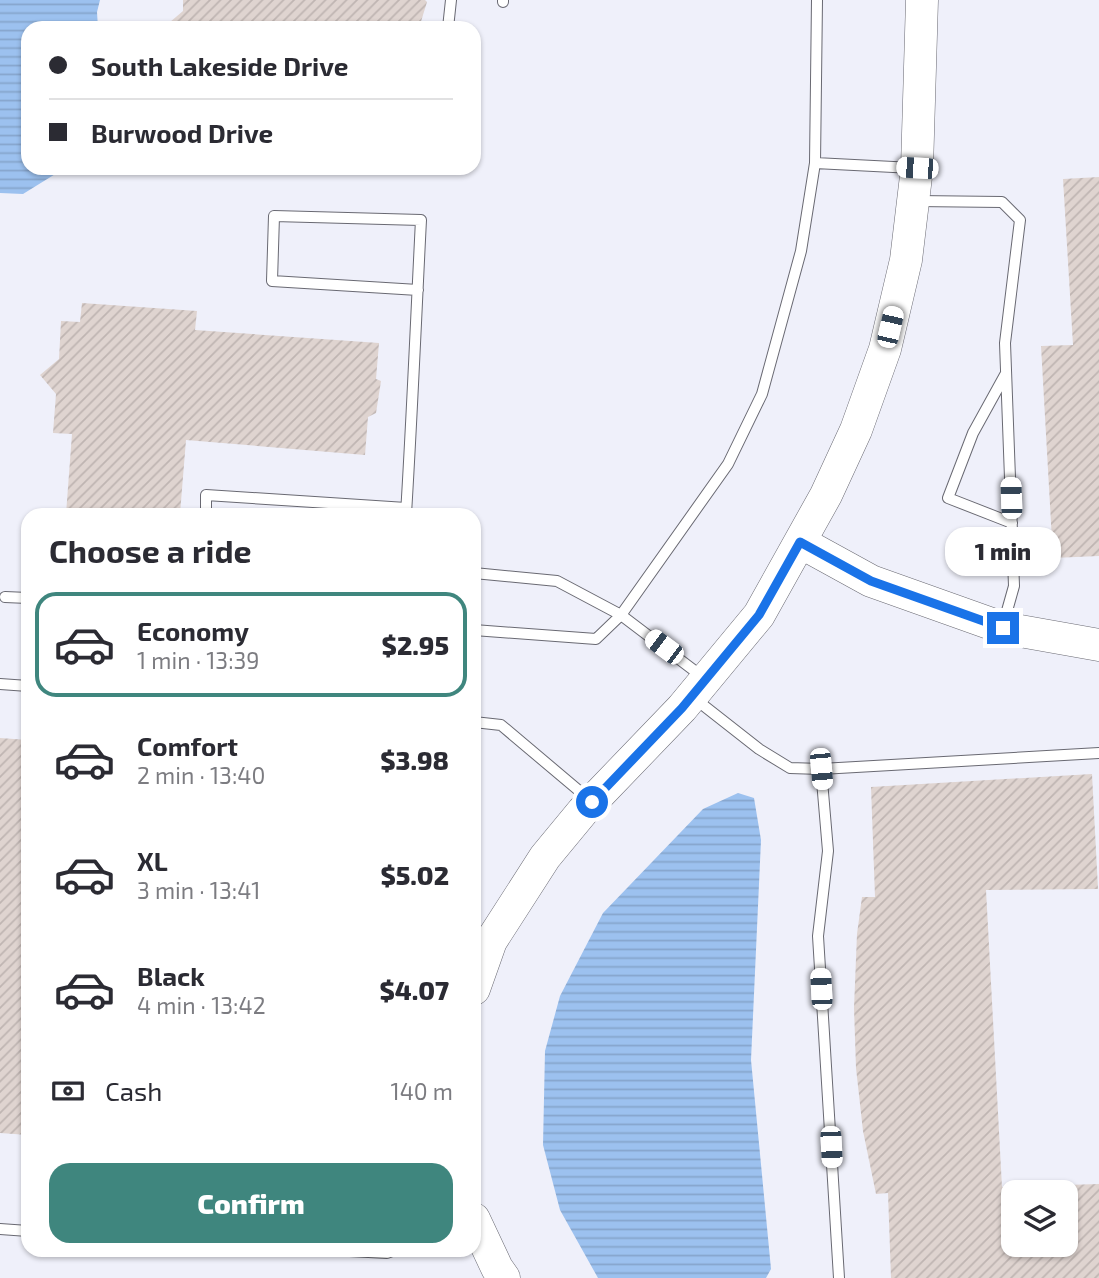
<!DOCTYPE html>
<meta charset="utf-8">
<style>
:root{--surface:#fff;--page:#f2f2f3;--text:#2b2b33;--muted:#7c7c81;--line:#e1e1e2;--accent:#3f867e}
body{margin:0;font-family:"Exo 2",sans-serif;background:var(--page);color:var(--text);height:100vh;display:flex;flex-direction:column;font-size:26px;white-space:nowrap}
*{box-sizing:border-box;margin:0}
p{font-size:23px;color:var(--muted)}
.icon{flex:none;width:38px;height:38px;fill:none;stroke:currentColor;stroke-width:2;stroke-linecap:round;stroke-linejoin:round}
.map{position:relative;flex:1;overflow:hidden}
.side{position:absolute;left:21px;top:508px;width:460px;height:749px;display:flex;flex-direction:column;background:var(--surface);border-radius:21px;box-shadow:0 2px 5px #0004}
.side>*{flex:none}
.guide{position:absolute;left:21px;top:21px;width:460px;height:154px;border-radius:21px;box-shadow:0 2px 5px #0004;display:grid;align-content:center;height:154px;padding:0 28px;background:var(--surface)}
.controls{position:absolute;left:1001px;top:1180px;display:grid;gap:14px}
.controls a{display:grid;place-items:center;width:77px;height:77px;border-radius:14px;background:var(--surface);box-shadow:0 2px 5px #0004;font-size:35px}
.end{position:absolute;width:32px;height:32px;margin:-16px;border:9px solid #1a73e8;background:#fff;box-shadow:0 0 0 4px #fff}
.from{border-radius:50%}
.bubble{position:absolute;height:49px;border-radius:21px;background:var(--surface);box-shadow:0 2px 5px #0004;font-size:23px;font-weight:800;line-height:49px;text-align:center}
.car{position:absolute;width:21px;height:42px;margin:-21px -10px;border-radius:9px;box-shadow:0 0 5px 2px #0007;background:linear-gradient(#fff 24%,#345 0 40%,#fff 0 76%,#345 0 86%,#fff 0)}
.guide b{display:flex;align-items:center;gap:24px;height:66px;font-size:26px}
.guide b+b{border-top:2px solid var(--line)}
.guide i{width:18px;height:18px;background:var(--text)}
ul{padding:0;list-style:none}
li{display:flex;align-items:center;gap:21px;height:105px;margin:0 14px 10px;padding:0 14px;border:4px solid transparent;border-radius:21px}
li div{flex:1}
li b{display:block;font-size:26px}
li em{font-style:normal;font-weight:800}
li.selected{border-color:var(--accent)}
li>.icon{width:63px;height:63px;stroke-width:1.5}
h2{padding:0 28px;font-size:32px;line-height:84px}
.pay{display:flex;align-items:center;gap:18px;height:77px;padding:0 28px;font-size:26px}
.pay p{margin-inline-start:auto}
.action{display:flex;gap:14px;margin-top:auto;padding:14px 28px}
.action a{flex:1;height:80px;border-radius:21px;background:var(--accent);color:#fff;font-size:28px;font-weight:800;line-height:80px;text-align:center}
.map>svg:first-child{display:block}
.water{fill:url(#water-rules)}
.building{fill:url(#building-hatch);fill-rule:evenodd}
.lines{fill:none;stroke-linecap:round;stroke-linejoin:round}
.lane-casing{stroke:#696972;stroke-width:12}
.secondary-casing{stroke:#696972;stroke-width:33}
.lane{stroke:#fff;stroke-width:10}
.secondary{stroke:#fff;stroke-width:32}
.route{stroke:#1a73e8;stroke-width:9}
</style>
<div class="map">
<svg width="1099" height="1278" viewBox="0 0 1099 1278">
<defs>
<pattern id="water-rules" width="6" height="5" patternUnits="userSpaceOnUse" patternTransform="scale(1.75)"><rect width="6" height="5" fill="#9cc1ef"/><path d="M0 2.5h6" fill="none" stroke="#86a5cc"/></pattern>
<pattern id="building-hatch" width="6" height="6" patternUnits="userSpaceOnUse" patternTransform="scale(1.75)"><rect width="6" height="6" fill="#dfd4d0"/><path d="M-1 1l2-2M0 6l6-6M5 7l2-2" fill="none" stroke="#bfb5b2"/></pattern>
</defs>
<rect width="100%" height="100%" fill="#eff0fa"/>
<path class="water" d="M0,0H100L97,12L98,28H28V168H65L23,194L0,193Z
M738,793L754,798L761,840L751,1060L771,1269L766,1278H598L560,1210L543,1145L545,1051L560,996L603,913L703,809Z"/>
<path class="building" d="M183,0H425L427,2L419,28H163L183,11Z
M1099,177V556L1053,558L1041,346L1073,345L1063,179Z
M82,303L197,311L195,330L379,343L376,379L381,381L376,413L368,417L365,455L186,440L180,514H66L72,434L53,433L56,394L40,375L59,359L61,321L80,322Z
M0,738L28,740V1135L0,1133Z
M1092,774L1098,889L986,890L1002,1187L1099,1184V1278H891L888,1193L876,1194L863,1131L856,1068L854,1008L857,934L862,897H875L871,787ZM1013,1192H1066V1244H1013Z"/>
<g class="lines">
<defs>
<path id="lane" d="M503,2V0
M448,28L451,0
M815,163L913,168
M916,201L1002,202L1020,220L1005,343L1014,586L1003,625
M1005,375L973,433L948,498L1012,523
M206,514V495L406,508
M406,514C412,417 416,318 421,220L274,216L272,281L418,290
M474,573L557,581L621,615L704,678
M5,597L28,598
M474,630L596,639L621,615L728,464L762,394L801,251L815,163L817,0
M0,684L28,686
M694,698L759,749L790,768L821,769L1099,753
M474,722L501,725L590,800
M821,769L828,851L818,936L839,1278
M0,1229L28,1231
M331,1250L387,1253L395,1250"/>
<path id="secondary" d="M800,542L871,581L1003,628L1099,645
M474,989L491,941L545,857L583,811L682,708L759,615L826,495L856,430L885,349L906,260L917,168L922,0
M474,1219L497,1268L504,1278"/>
</defs>
<use href="#lane" class="lane-casing"/>
<use href="#secondary" class="secondary-casing"/>
<use href="#lane" class="lane"/>
<use href="#secondary" class="secondary"/>
</g>
<g class="lines">
<path class="route" d="M592,802L682,708L759,615L800,542L871,581L1003,628"/>
</g>
</svg>
<div class="controls">
<a><svg class="icon" aria-label="layers" viewBox="0 0 24 24"><path d="M12 4l9 5-9 5-9-5zM3 14l9 5 9-5"/></svg></a>
</div>
<i class="end from" style="left:592px;top:802px"></i>
<i class="end" style="left:1003px;top:628px"></i>
<div class="bubble" style="left:945px;top:527px;width:116px">1 min</div>
<i class="car" style="left:917px;top:168px;rotate:273deg"></i>
<i class="car" style="left:890px;top:327px;rotate:13deg"></i>
<i class="car" style="left:1011px;top:498px;rotate:358deg"></i>
<i class="car" style="left:664px;top:647px;rotate:307deg"></i>
<i class="car" style="left:821px;top:769px;rotate:175deg"></i>
<i class="car" style="left:821px;top:989px;rotate:357deg"></i>
<i class="car" style="left:831px;top:1147px;rotate:177deg"></i>
<div class="guide">
<b><i class="from"></i>South Lakeside Drive</b>
<b><i></i>Burwood Drive</b>
</div>
<section class="side">
<h2>Choose a ride</h2>
<ul>
<li class="selected"><svg class="icon" aria-label="car" viewBox="0 0 24 24"><path d="M5 17H2v-5l4-1 3-4h7l3 4 3 1v5h-3M9 17h6M6 11h13"/><circle cx="7" cy="17" r="2"/><circle cx="17" cy="17" r="2"/></svg><div><b>Economy</b><p>1 min · 13:39</p></div><em>$2.95</em></li>
<li><svg class="icon" aria-label="car" viewBox="0 0 24 24"><path d="M5 17H2v-5l4-1 3-4h7l3 4 3 1v5h-3M9 17h6M6 11h13"/><circle cx="7" cy="17" r="2"/><circle cx="17" cy="17" r="2"/></svg><div><b>Comfort</b><p>2 min · 13:40</p></div><em>$3.98</em></li>
<li><svg class="icon" aria-label="car" viewBox="0 0 24 24"><path d="M5 17H2v-5l4-1 3-4h7l3 4 3 1v5h-3M9 17h6M6 11h13"/><circle cx="7" cy="17" r="2"/><circle cx="17" cy="17" r="2"/></svg><div><b>XL</b><p>3 min · 13:41</p></div><em>$5.02</em></li>
<li><svg class="icon" aria-label="car" viewBox="0 0 24 24"><path d="M5 17H2v-5l4-1 3-4h7l3 4 3 1v5h-3M9 17h6M6 11h13"/><circle cx="7" cy="17" r="2"/><circle cx="17" cy="17" r="2"/></svg><div><b>Black</b><p>4 min · 13:42</p></div><em>$4.07</em></li>
</ul>
<div class="pay"><svg class="icon" aria-label="cash" viewBox="0 0 24 24"><path d="M3 7h18v10H3z"/><circle cx="12" cy="12" r="2"/></svg>Cash<p>140 m</p></div>
<div class="action"><a>Confirm</a></div>
</section>
</div>
